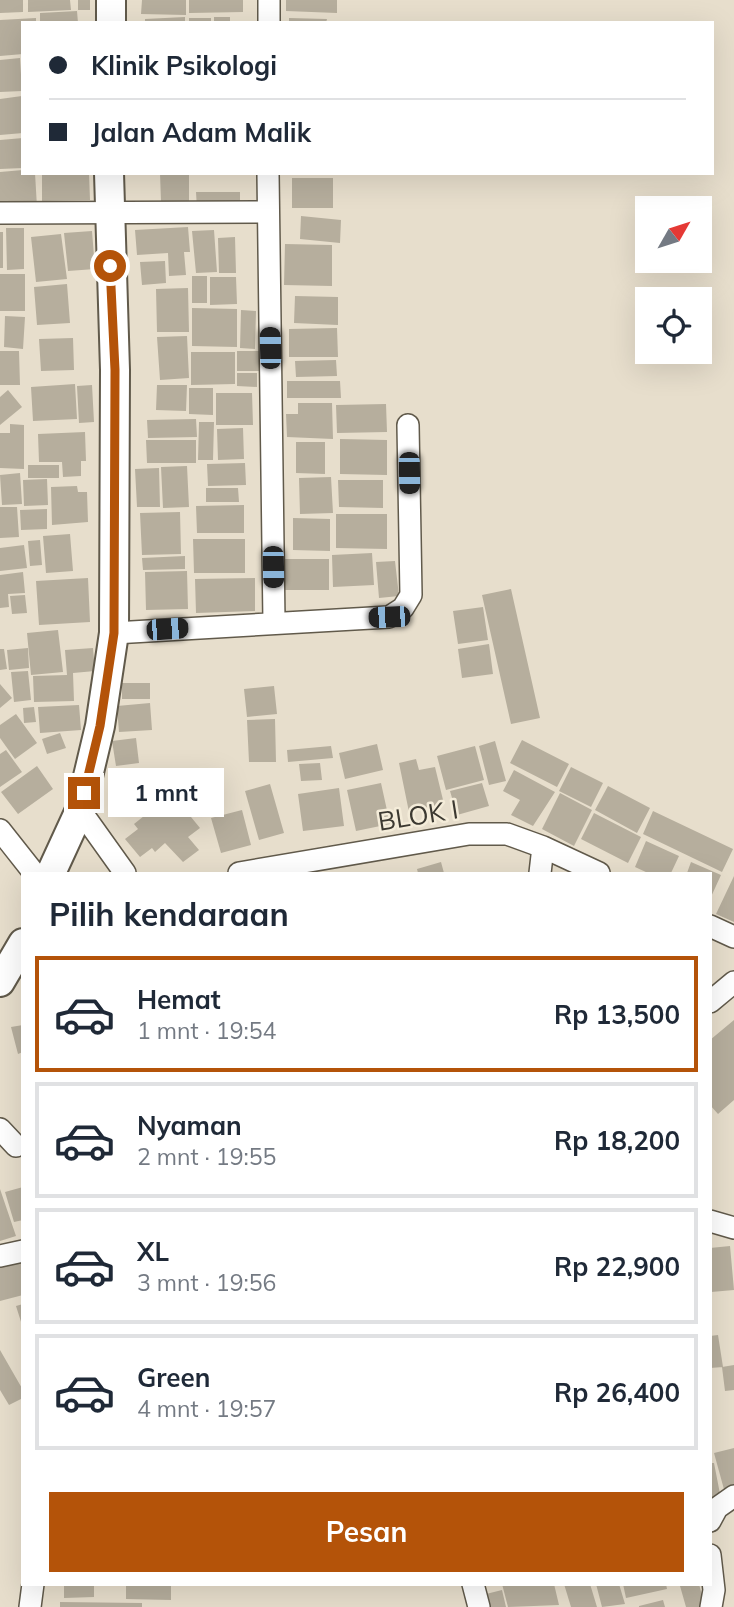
<!DOCTYPE html>
<html lang="id">
<meta charset="utf-8">
<style>
:root{--surface:#fff;--page:#f6f6f7;--text:#1f2937;--muted:#747a83;--line:#e0e1e3;--accent:#b45309}
body{margin:0;font-family:Mulish,sans-serif;background:var(--page);color:var(--text);height:100vh;display:flex;flex-direction:column;font-size:26px;white-space:nowrap}
*{box-sizing:border-box;margin:0}
p{font-size:23px;color:var(--muted)}
.icon{flex:none;width:38px;height:38px;fill:none;stroke:currentColor;stroke-width:2;stroke-linecap:round;stroke-linejoin:round}
.map{position:relative;flex:1;overflow:hidden}
.details{position:absolute;left:21px;top:872px;width:691px;height:714px;display:flex;flex-direction:column;background:var(--surface);border-radius:0px;box-shadow:0 7px 28px #0002}
.details>*{flex:none}
.top-card{position:absolute;left:21px;top:21px;width:693px;height:154px;border-radius:0px;box-shadow:0 7px 28px #0002;display:grid;align-content:center;height:154px;padding:0 28px;background:var(--surface)}
.needle{width:46px;rotate:51deg}
.tools{position:absolute;left:635px;top:196px;display:grid;gap:14px}
.tools a{display:grid;place-items:center;width:77px;height:77px;border-radius:0px;background:var(--surface);box-shadow:0 7px 28px #0002;font-size:35px}
.end{position:absolute;width:32px;height:32px;margin:-16px;border:9px solid #b45309;background:#fff;box-shadow:0 0 0 4px #fff}
.from{border-radius:50%}
.bubble{position:absolute;height:49px;border-radius:0px;background:var(--surface);box-shadow:0 7px 28px #0002;font-size:23px;font-weight:700;line-height:49px;text-align:center}
.car{position:absolute;width:21px;height:42px;margin:-21px -10px;border-radius:9px;box-shadow:0 0 5px 2px #0007;background:linear-gradient(#222 24%,#8ab4d8 0 40%,#222 0 76%,#8ab4d8 0 86%,#222 0)}
.top-card b{display:flex;align-items:center;gap:24px;height:66px;font-size:26px}
.top-card b+b{border-top:2px solid var(--line)}
.top-card i{width:18px;height:18px;background:var(--text)}
ul{padding:0;list-style:none}
li{display:flex;align-items:center;gap:21px;height:116px;margin:0 14px 10px;padding:0 14px;border:4px solid var(--line);border-radius:0px}
li div{flex:1}
li b{display:block;font-size:26px}
li em{font-style:normal;font-weight:700}
li.selected{border-color:var(--accent)}
li>.icon{width:63px;height:63px;stroke-width:1.5}
h2{padding:0 28px;font-size:32px;line-height:84px}
.button{display:flex;gap:14px;margin-top:auto;padding:14px 28px}
.button a{flex:1;height:80px;border-radius:0px;background:var(--accent);color:#fff;font-size:28px;font-weight:700;line-height:80px;text-align:center}
.map>svg:first-child{display:block}
.building{fill:#b6ae9d}
.lines{fill:none;stroke-linecap:round;stroke-linejoin:round}
.minor-casing{stroke:#615a4b;stroke-width:24}
.tertiary-casing{stroke:#615a4b;stroke-width:32}
.minor{stroke:#fff;stroke-width:21}
.tertiary{stroke:#fff;stroke-width:28}
.route{stroke:#b45309;stroke-width:9}
.labels{text-anchor:middle;dominant-baseline:central;stroke-width:5;stroke-linejoin:round;paint-order:stroke}
.street-label{font-size:26px;fill:#3c3931;stroke:#f4ecd9}
</style>
<div class="map">
<svg width="734" height="1607" viewBox="0 0 734 1607">
<rect width="100%" height="100%" fill="#e7decc"/>
<path class="building" d="M0,0H23V12L0,13Z
M28,0H70L71,10L28,12Z
M78,0H90V10H78Z
M142,0H186V15L141,14Z
M189,0H243V12L189,13Z
M286,0H337V13L286,11Z
M77,11L78,23H40V13Z
M185,17V23H145V19Z
M214,17H230V23H214Z
M36,18V23H23V54L0,56V20Z
M189,18H211V23H189Z
M289,18L327,19L326,23H289Z
M20,58L22,91L0,92V60Z
M22,96L23,133L0,135V99Z
M23,138V168L0,169V140Z
M23,170V173H35L37,207L0,209V172Z
M42,173H89L90,200L42,201Z
M160,173H189V201L161,202Z
M292,178H333V208H292Z
M196,192H240V209H197Z
M301,216L341,220L340,243L300,239Z
M188,227L190,252H184L186,275L169,276L168,253L137,255L135,230Z
M6,228H24V269L7,270Z
M214,230L217,272L196,273L192,231Z
M92,231L95,269L68,271L64,233Z
M0,232H3V268H0Z
M61,234L67,279L36,282L31,237Z
M235,237L236,273H219L218,238Z
M285,244L332,245V286L284,285Z
M165,261L166,283L142,285L140,262Z
M0,274H25V311H0Z
M192,276H207V303H192Z
M210,277H236L237,304L210,305Z
M67,284L70,323L37,325L34,287Z
M188,288L189,332H157L156,289Z
M295,296L338,297V325L294,323Z
M192,308L237,309V347L192,346Z
M241,310L256,311L255,349L240,348Z
M5,316L25,317L23,349L4,347Z
M337,328L338,357H289V329Z
M187,336L189,378L160,380L157,337Z
M73,338L74,370L41,371L39,339Z
M0,351H19L20,385H0Z
M237,351H260V371H237Z
M191,352H235V384L191,385Z
M336,360L337,376L296,377L295,361Z
M237,373H257V387L237,386Z
M287,381H340L341,398H287Z
M75,384L77,419L33,421L31,387Z
M92,385L94,422L79,423L77,386Z
M157,385H187L186,411L156,410Z
M189,388H213V415L189,414Z
M8,390L22,407L0,425V397Z
M216,393H252L253,425H216Z
M298,403H332L333,439L287,437L286,414H298Z
M386,404L387,432L337,433L336,405Z
M196,419L197,437L148,438L147,420Z
M199,422H214L213,460H198Z
M10,424L24,425V469L0,468V433H10Z
M243,428L244,459L218,460L217,429Z
M85,432L86,461H81V476L63,477L62,462H39L38,434Z
M340,439L387,440V475L340,474Z
M146,440H196V463H147Z
M296,442H325V474L296,473Z
M245,463L246,485L208,486L207,464Z
M28,465H59V478H28Z
M187,466L189,507L163,508L161,467Z
M159,468L160,507H137L135,469Z
M20,473L22,504L2,505L0,475Z
M331,477L333,513L300,514L299,478Z
M47,479L48,505L24,506L23,480Z
M338,480H383V508L339,507Z
M77,486L78,492H87L88,522L52,525L51,487Z
M206,488H238L239,502H206Z
M244,505V533H197L196,506Z
M0,507H17L19,537L0,538Z
M47,509V529L21,530L20,510Z
M180,512L181,554L142,555L140,513Z
M336,514H387V549L336,548Z
M293,518L330,519V551L293,550Z
M70,534L73,571L46,573L43,536Z
M193,539H245V573H194Z
M40,540L42,565L30,566L28,541Z
M24,545L27,568L0,571V548Z
M372,553L374,585L333,587L332,555Z
M185,556V569L143,570L142,558Z
M283,559H329V590H283Z
M395,561L399,596L379,598L376,562Z
M187,571L188,609L146,610L145,572Z
M23,572L25,593L8,594L9,607L0,608V575Z
M88,578L90,622L39,625L36,581Z
M255,578V611L196,613L195,579Z
M511,589L540,718L511,724L482,595Z
M25,595L27,613L12,614L10,596Z
M483,607L488,640L458,644L453,611Z
M58,630L63,672L31,675L27,633Z
M489,644L493,674L462,678L458,649Z
M28,648L29,668L9,670L7,650Z
M93,648L95,671L73,673L74,701L34,702L33,676L67,675L65,650Z
M0,649H4L7,669L0,670Z
M28,671L31,700L14,702L11,672Z
M122,683H150V699H122Z
M0,684L12,698L0,708Z
M274,686L277,714L247,717L244,689Z
M150,703L152,730L119,732L117,706Z
M79,705L81,730L40,733L38,707Z
M34,707L36,722L24,723L23,708Z
M16,714L37,743L15,759L0,738V725Z
M275,719L276,762H249L247,720Z
M60,733L66,748L47,754L42,739Z
M136,738L139,763L116,766L112,741Z
M522,740L569,764L557,787L510,763Z
M495,741L506,781L489,785L479,746Z
M377,744L383,770L345,779L339,753Z
M331,746L333,758L288,762L287,750Z
M475,746L484,780L446,790L437,756Z
M6,750L22,772L0,787V754Z
M416,759L419,770L435,767L444,804L409,812L399,763Z
M320,763L322,780L301,781L299,764Z
M37,766L53,789L18,814L1,792Z
M571,767L603,783L591,807L559,791Z
M514,770L555,792L533,826L511,815L520,800L503,791Z
M145,774L148,803L115,806L113,776Z
M381,783L390,824L356,831L347,790Z
M482,783L489,806L457,815L450,791Z
M270,784L284,833L259,840L245,791Z
M608,786L650,808L637,833L595,810Z
M170,788L177,798L185,792L199,811L191,817L200,828L188,837L199,850L183,862L165,843L155,852L152,848L140,857L125,839L138,829L134,824L144,816L141,811Z
M339,788L344,826L303,831L298,794Z
M560,793L592,810L574,846L542,829Z
M242,810L251,845L221,853L211,818Z
M653,811L733,849L722,872L643,834Z
M594,813L641,837L628,863L581,839Z
M646,841L679,856L671,873H648L635,867Z
M441,862L444,873H418L417,869Z
M691,862L721,875L710,899V873H687Z
M734,876V922L716,914Z
M734,1020V1100L718,1114L710,1105V1040Z
M23,1025V1052L18,1054L11,1027Z
M23,1187V1220L14,1222L5,1192Z
M0,1189L16,1236L0,1241Z
M730,1246L734,1290L711,1292L710,1248Z
M23,1261V1295L0,1301V1267Z
M23,1304V1325H22L16,1306Z
M718,1335L723,1367L710,1368V1336Z
M0,1350L23,1390V1398L9,1405L0,1390Z
M734,1365V1390L725,1391L722,1367Z
M734,1448V1490L725,1493L714,1453Z
M710,1463H714L721,1499L710,1501Z
M64,1584H94V1597L64,1598Z
M126,1584H171V1600L126,1599Z
M502,1584H554L559,1605L508,1607Z
M564,1584H590L597,1607H571Z
M596,1584H619L625,1604L602,1607Z
M623,1584H666L667,1589L626,1598Z
M699,1584L705,1607H686L680,1586Z
M502,1590L506,1607H485L482,1595Z
M663,1600L665,1607H639V1606Z
M60,1602L142,1603V1607H60Z"/>
<g class="lines">
<defs>
<path id="minor" d="M269,23V0
M268,173L274,622
M0,213L267,212
M114,633L389,617L403,608L411,595L408,425
M80,810L125,873
M0,830L34,873
M239,873L469,834H507L543,847L599,873
M540,873L543,847
M710,926L734,937
M710,1002L734,982
M0,1129L16,1146
M710,1221L734,1228
M0,1256L23,1251
M710,1521L717,1508L734,1496
M710,1555L714,1590L711,1607
M473,1584L479,1607
M30,1607L33,1584"/>
<path id="tertiary" d="M111,23V0
M51,873L80,810L100,726L114,633L115,370L109,173
M0,982L23,943"/>
</defs>
<use href="#minor" class="minor-casing"/>
<use href="#tertiary" class="tertiary-casing"/>
<use href="#minor" class="minor"/>
<use href="#tertiary" class="tertiary"/>
</g>
<g class="lines">
<path class="route" d="M84,793L100,726L114,633L115,370L110,266"/>
</g>
<g class="labels">
<g class="street-label">
<text transform="translate(418 815) rotate(-9)">BLOK I</text>
</g>
</g>
</svg>
<div class="tools">
<a><svg class="needle" viewBox="-14 -14 28 28"><path d="M0-13l5 13h-10z" fill="#e53935"/><path d="M0 13l5-13h-10z" fill="#747a83"/></svg></a>
<a><svg class="icon" aria-label="locate" viewBox="0 0 24 24"><circle cx="12" cy="12" r="6"/><path d="M12 2v4M12 18v4M2 12h4M18 12h4"/></svg></a>
</div>
<i class="end from" style="left:110px;top:266px"></i>
<i class="end" style="left:84px;top:793px"></i>
<div class="bubble" style="left:108px;top:768px;width:116px">1 mnt</div>
<i class="car" style="left:270px;top:348px;rotate:359deg"></i>
<i class="car" style="left:409px;top:473px;rotate:179deg"></i>
<i class="car" style="left:273px;top:567px;rotate:179deg"></i>
<i class="car" style="left:389px;top:617px;rotate:268deg"></i>
<i class="car" style="left:167px;top:629px;rotate:86deg"></i>
<div class="top-card">
<b><i class="from"></i>Klinik Psikologi</b>
<b><i></i>Jalan Adam Malik</b>
</div>
<section class="details">
<h2>Pilih kendaraan</h2>
<ul>
<li class="selected"><svg class="icon" aria-label="car" viewBox="0 0 24 24"><path d="M5 17H2v-5l4-1 3-4h7l3 4 3 1v5h-3M9 17h6M6 11h13"/><circle cx="7" cy="17" r="2"/><circle cx="17" cy="17" r="2"/></svg><div><b>Hemat</b><p>1 mnt · 19:54</p></div><em>Rp 13,500</em></li>
<li><svg class="icon" aria-label="car" viewBox="0 0 24 24"><path d="M5 17H2v-5l4-1 3-4h7l3 4 3 1v5h-3M9 17h6M6 11h13"/><circle cx="7" cy="17" r="2"/><circle cx="17" cy="17" r="2"/></svg><div><b>Nyaman</b><p>2 mnt · 19:55</p></div><em>Rp 18,200</em></li>
<li><svg class="icon" aria-label="car" viewBox="0 0 24 24"><path d="M5 17H2v-5l4-1 3-4h7l3 4 3 1v5h-3M9 17h6M6 11h13"/><circle cx="7" cy="17" r="2"/><circle cx="17" cy="17" r="2"/></svg><div><b>XL</b><p>3 mnt · 19:56</p></div><em>Rp 22,900</em></li>
<li><svg class="icon" aria-label="car" viewBox="0 0 24 24"><path d="M5 17H2v-5l4-1 3-4h7l3 4 3 1v5h-3M9 17h6M6 11h13"/><circle cx="7" cy="17" r="2"/><circle cx="17" cy="17" r="2"/></svg><div><b>Green</b><p>4 mnt · 19:57</p></div><em>Rp 26,400</em></li>
</ul>
<div class="button"><a>Pesan</a></div>
</section>
</div>
